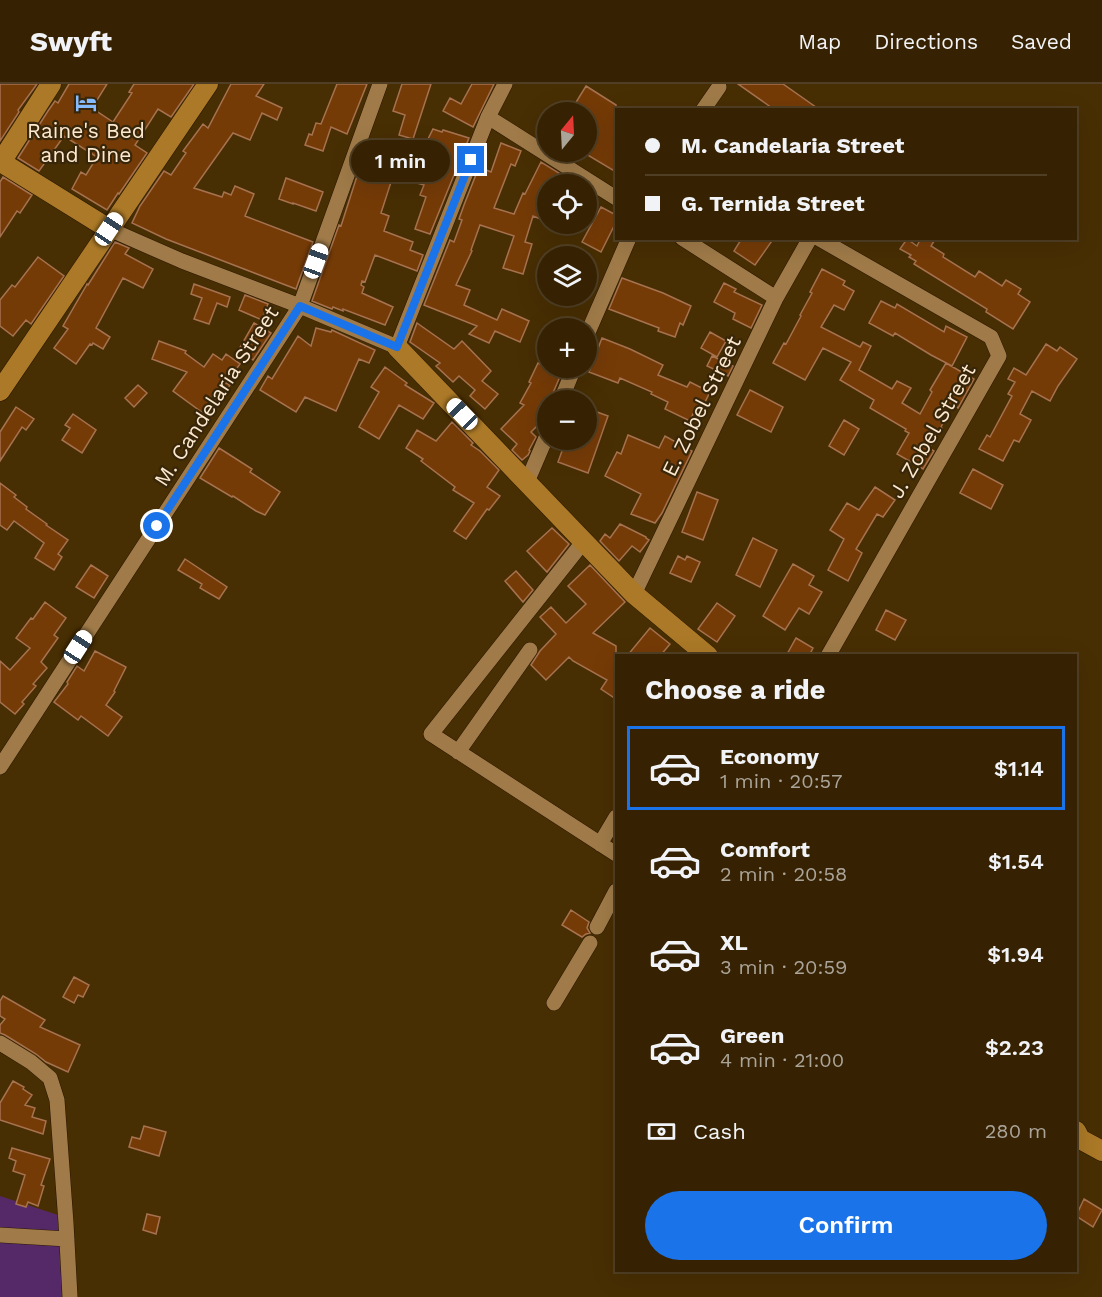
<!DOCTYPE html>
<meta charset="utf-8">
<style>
:root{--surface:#362202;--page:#412f11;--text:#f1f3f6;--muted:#aaa499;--line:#503f24;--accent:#1a73e8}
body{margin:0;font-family:"Work Sans",sans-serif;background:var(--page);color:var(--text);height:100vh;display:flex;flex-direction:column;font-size:22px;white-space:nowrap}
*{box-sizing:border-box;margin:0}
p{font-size:20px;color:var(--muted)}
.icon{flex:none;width:33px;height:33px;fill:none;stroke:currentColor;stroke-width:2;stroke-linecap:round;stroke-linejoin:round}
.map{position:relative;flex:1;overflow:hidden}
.side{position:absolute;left:615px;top:570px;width:462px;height:618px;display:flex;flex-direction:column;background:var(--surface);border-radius:0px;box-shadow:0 6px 24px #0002,0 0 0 2px var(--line)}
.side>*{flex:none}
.guide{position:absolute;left:615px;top:24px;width:462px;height:132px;border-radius:0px;box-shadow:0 6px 24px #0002,0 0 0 2px var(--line);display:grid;align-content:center;height:132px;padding:0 30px;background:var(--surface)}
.needle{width:39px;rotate:18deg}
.tools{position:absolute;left:537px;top:18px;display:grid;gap:12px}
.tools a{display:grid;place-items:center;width:60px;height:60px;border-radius:50%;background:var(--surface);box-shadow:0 6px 24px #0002,0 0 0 2px var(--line);font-size:30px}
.end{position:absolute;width:27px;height:27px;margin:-14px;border:8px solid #1a73e8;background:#fff;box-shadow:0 0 0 3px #fff}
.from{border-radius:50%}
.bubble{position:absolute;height:42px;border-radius:21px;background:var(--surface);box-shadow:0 6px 24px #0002,0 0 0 2px var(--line);font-size:20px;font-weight:600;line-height:42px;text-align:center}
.car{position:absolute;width:18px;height:36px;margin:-18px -9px;border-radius:8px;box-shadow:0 0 4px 2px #0007;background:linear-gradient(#fff 24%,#345 0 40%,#fff 0 76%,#345 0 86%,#fff 0)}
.guide b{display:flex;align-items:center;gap:21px;height:57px;font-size:22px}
.guide b+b{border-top:2px solid var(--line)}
.guide i{width:15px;height:15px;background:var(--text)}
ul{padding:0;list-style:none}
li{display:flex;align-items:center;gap:18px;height:84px;margin:0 12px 9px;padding:0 18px;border:3px solid transparent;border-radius:0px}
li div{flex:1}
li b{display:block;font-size:22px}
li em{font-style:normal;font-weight:600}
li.active{border-color:var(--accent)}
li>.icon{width:54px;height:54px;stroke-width:1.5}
h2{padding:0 30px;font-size:27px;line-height:72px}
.pay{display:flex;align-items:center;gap:15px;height:66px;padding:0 30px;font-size:22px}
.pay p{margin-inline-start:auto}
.cta{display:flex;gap:12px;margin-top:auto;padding:12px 30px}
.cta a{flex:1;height:69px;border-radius:36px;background:var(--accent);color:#fff;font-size:24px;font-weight:600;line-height:69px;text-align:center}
header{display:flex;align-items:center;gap:36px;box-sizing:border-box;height:84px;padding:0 30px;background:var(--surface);border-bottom:2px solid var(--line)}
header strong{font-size:28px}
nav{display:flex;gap:33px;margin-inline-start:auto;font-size:21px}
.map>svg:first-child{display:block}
.green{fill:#552968}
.building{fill:#753b07;stroke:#a67250;stroke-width:1.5}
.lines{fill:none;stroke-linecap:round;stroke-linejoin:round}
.minor-casing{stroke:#291700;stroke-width:16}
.major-casing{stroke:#291700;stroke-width:21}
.minor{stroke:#a07b49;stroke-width:15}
.major{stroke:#ab7927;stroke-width:20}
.route{stroke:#1a73e8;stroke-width:8}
.labels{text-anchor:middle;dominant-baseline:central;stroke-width:4.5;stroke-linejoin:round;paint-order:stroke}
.poi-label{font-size:21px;fill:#fde9cf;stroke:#38260a}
.street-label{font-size:21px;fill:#fde9cf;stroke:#38260a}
</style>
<header>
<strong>Swyft</strong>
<nav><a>Map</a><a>Directions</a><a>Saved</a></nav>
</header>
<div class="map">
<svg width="1102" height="1213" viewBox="0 0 1102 1213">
<rect width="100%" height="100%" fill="#482e03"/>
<path class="green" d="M0,1112L58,1131L62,1213H0Z"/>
<path class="building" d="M0,0H37L18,26L19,28L0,57Z
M69,0H107L92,24L113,38L132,9L129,8L134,0H194L171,33L158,25L135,61L147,69L119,110L118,109L107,126L72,105L81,88L86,91L97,73L64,52L39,87L18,74L48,27L55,17L58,19Z
M231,0H264L256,12L282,24L277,36L262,29L250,56L233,49L194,104L222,113L224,108L231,111L235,102L254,110L245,132L313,158L296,205L166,155L132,139L140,122L164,87L171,91L186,69L183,67L203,40L208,44Z
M337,0H367L347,50L331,43L323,67L305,61L309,50L312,51L316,39L321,40Z
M402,0H431L413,55L399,51L405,31L393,27Z
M472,0H494L473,43L443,27L450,14L461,20Z
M738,0H783L820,26H775Z
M586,2L616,21V88L586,70V28H570Z
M433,45L442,48L443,46L469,54L430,150L415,145L426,113L420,111L424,101L406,96L416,78L431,83L438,64L426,59Z
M501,59L521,67L515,82L511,80L494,124L514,130L523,109L525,110L541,78L567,94L564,100H548V138L533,132L525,158L532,160L523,190L503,184L514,152L480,141L471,166L472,167L456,201L470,206L464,221L497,236L502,225L529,237L520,258L495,247L489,259L469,250L477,242L424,221L450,156L454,158L462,136L459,135L464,121L479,83L491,88Z
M377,65L406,75L400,94L393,92L381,129L389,132L384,147L413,158L410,166L423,171L417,187L375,171L365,198L362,197L361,201L364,203L362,209L393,223L385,241L343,225V227L333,223L332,225L312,217L339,141L341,142L358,89L368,93Z
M3,93L32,111L20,129L17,127L0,153V98Z
M286,94L323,108L316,127L293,119V120L279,115Z
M601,123L616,131V138L601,168L582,158Z
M742,154H774L755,181L734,167Z
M921,154H936L931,162L944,170L943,173L975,193L979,187L1002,202L1006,196L1021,205L1018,210L1030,218L1013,245L986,228L987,225L914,180L916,177L909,173L911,171L900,165L907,155L917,162Z
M115,158L129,164L125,170L153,185L143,204L123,194L96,244L110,253L103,265L93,259L92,261L90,260L76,280L54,264L68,245L63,242L86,202L87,200L88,201Z
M38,173L64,192L31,240L26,236L13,252L0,242V216L12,201L15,203Z
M822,185L845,197L843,201L854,207L844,226L834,221L821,243L860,263L863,258L871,262L859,286L892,305L897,297L911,304L902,319L920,330L932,308L930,306L946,279L974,295L958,324L953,320L941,343L942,344L929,364L934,367L923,385L897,370L909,349L905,347L906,345L870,324L874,316L840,296L851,278L823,264L805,296L773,279L784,259L786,260L801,232L800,231L812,209L810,208Z
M622,194L663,209L691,222L683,241L680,239L675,253L658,247L659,244L609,225Z
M724,199L736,205L734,208L762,221L751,244L733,235L735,229L714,218Z
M194,200L230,213L227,223L217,219L209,240L194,235L202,214L191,210Z
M245,211L268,220L262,236L239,226Z
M881,217L895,224L897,220L944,248L946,242L967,253L952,282L931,271L895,249L893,252L869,239Z
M254,239L271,249L253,276L238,267Z
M417,239L454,265L462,257L491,287L482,297L498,310L485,325L470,312L475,306L459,292L453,298L436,282L440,279L410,258Z
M316,244L331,248L332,246L375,266L369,279L359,275L336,327L305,313L296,328L260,306L268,292L272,295L298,252L311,262Z
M710,248L726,257L717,273L701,264Z
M602,254L630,265L663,281L658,291L687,303L690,298L710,308L698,332L693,330L690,337L665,325L668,318L651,310L652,308L620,294L618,299L589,288Z
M159,257L186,267L185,269L204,283L213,270L222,276L226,270L240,280L226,299L230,301L207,332L173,307L187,288L152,275Z
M1046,260L1057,267L1060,263L1077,275L1058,302L1050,317L1032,307L1020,330L1031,336L1019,358L1014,356L1003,377L979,365L987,351L990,353L1012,312L1008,310L1015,298L1008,295L1014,284L1026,291Z
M712,272L733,282L728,292L707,282Z
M538,279L561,290L550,316H548V329L544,335L531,348L536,353L529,366L530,367L528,371L522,376L512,366L517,360L501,345L524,321L520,319L531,299L529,298Z
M385,283L407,299L405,301L434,319L423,335L399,321L379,355L359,343L379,308L371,303Z
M138,301L147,309L134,323L125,314Z
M750,306L783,323L771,348L737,331Z
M16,323L34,335L26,346L22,343L0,377V348Z
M586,324L608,332L588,389L558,378L566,356H586Z
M73,330L96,346L82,369L62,356L70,344L65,341Z
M844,336L859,345L844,371L829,362Z
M452,338L473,359L471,361L480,367L499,386L487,403L500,412L489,426L487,425L466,455L454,447L474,419L453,406L455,403L421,377L423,375L406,364L417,346L436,357Z
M628,351L659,364L665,352L692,367L662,429L655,439L631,430L641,410L605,392L617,368L621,370Z
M219,364L252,385L250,388L280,408L265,431L256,427L233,412L232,413L200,394Z
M973,385L1003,401L991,425L960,409Z
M0,399L16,411L14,413L27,423L26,425L47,440L46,441L68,456L58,470L62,473L54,486L35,474L44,459L14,437L7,446L0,441Z
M875,403L895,416L883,433L877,430L856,465L862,469L848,497L828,486L844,455L830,446L847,419L859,426Z
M697,408L718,416L703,456L682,448Z
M620,440L646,453V454L649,456L640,468L632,462L619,477L600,457L605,450L610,454Z
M552,444L569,460L547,488L527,467Z
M753,454L777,466L760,503L736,491Z
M678,472L685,476L687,472L700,478L691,498L670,489Z
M185,475L227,503L219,515L200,504L202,500L178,486Z
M793,480L814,492L809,501L822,508L809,530L799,524L785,546L763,532Z
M91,481L108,492L94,514L76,503Z
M590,481L625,518L593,549L616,562V615L601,605L607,596L573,577L569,573L546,596L531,581L540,567L556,550L540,533L551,523L566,539L586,520L568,502Z
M516,487L533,506L523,518L505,497Z
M45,518L66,534L54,551L58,554L41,578L47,584L33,600L36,602L22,618L24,620L15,630L0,618V577L10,586L30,564L16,554L31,534L33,535Z
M717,519L735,532L717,558L698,545Z
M886,526L906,536L895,556L876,546Z
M650,544L670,560L660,572H627Z
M796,554L813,564L809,572H786Z
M95,567L126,583L114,607L115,608L106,621L122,633L108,652L81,632L78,636L54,618L68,600L67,598L77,582L84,587Z
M571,826L589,838L587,844L590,849L586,850L582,853L562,841Z
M74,893L89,901L83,913L78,911L74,919L63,913Z
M3,912L45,936L40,943L80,961L68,988L46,978L36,970L5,951L0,949V941L5,935L0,932V917Z
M13,997L24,1003L23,1005L32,1011L25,1021L35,1024L32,1033L46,1037L43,1050L0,1036V1019Z
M144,1042L166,1048L159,1072L129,1063L132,1053L140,1055Z
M12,1064L50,1075L41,1101L44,1102L38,1122L28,1118L26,1123L16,1120L25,1091L13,1087L16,1077L9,1074Z
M1084,1115L1102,1126L1093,1143L1076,1132Z
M147,1130L160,1133L156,1150L143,1146Z"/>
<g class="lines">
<defs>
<path id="minor" d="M703,26L719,3
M488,33L616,114
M109,145L182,177L300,222L397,263L488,33L505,0
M682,154L776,214
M818,154L991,253L999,272L828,572
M586,253L629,154
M561,316L574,284
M527,398L548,349
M584,457L431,650L616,770
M634,510L776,214L810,154
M458,668L530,566
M0,683L300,222L380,0
M600,760L616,733
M597,843L616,807
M554,919L590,859
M0,959L31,978L50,994L57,1016L66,1139L70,1213
M0,1151L67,1155"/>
<path id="major" d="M51,0L1,78L109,145
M397,263L634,510L708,572
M0,307L208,0
M1076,1047L1080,1055L1102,1067"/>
</defs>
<use href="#minor" class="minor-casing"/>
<use href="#major" class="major-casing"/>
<use href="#minor" class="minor"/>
<use href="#major" class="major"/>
</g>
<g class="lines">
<path class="route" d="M157,442L300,222L397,263L471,76"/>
</g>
<defs>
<symbol id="hotel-bare" viewBox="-9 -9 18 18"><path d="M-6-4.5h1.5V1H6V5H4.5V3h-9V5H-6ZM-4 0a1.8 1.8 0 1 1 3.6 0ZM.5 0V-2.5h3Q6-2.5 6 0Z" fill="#86bbfb" stroke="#38260a" stroke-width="2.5" paint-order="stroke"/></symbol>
</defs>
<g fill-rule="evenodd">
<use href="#hotel-bare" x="71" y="4" width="30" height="30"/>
</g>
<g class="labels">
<g class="poi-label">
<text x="86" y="46">Raine's Bed<tspan x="86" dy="24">and Dine</tspan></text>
</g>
<g class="street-label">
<text transform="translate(216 312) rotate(-57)">M. Candelaria Street</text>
<text transform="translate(701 322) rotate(-64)">E. Zobel Street</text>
<text transform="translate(932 347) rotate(-60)">J. Zobel Street</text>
</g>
</g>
</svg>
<div class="tools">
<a><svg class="needle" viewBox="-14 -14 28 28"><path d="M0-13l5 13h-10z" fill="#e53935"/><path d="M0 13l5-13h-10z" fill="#aaa499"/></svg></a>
<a><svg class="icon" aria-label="locate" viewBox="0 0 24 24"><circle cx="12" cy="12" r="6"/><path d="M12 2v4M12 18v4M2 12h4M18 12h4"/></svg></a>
<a><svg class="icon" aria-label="layers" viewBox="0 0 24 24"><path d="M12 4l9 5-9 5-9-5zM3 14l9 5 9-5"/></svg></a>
<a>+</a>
<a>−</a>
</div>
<i class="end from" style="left:157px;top:442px"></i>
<i class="end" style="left:471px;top:76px"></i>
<div class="bubble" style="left:351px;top:56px;width:99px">1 min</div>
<i class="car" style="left:109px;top:145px;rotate:34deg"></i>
<i class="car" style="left:316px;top:177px;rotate:20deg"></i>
<i class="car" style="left:462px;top:330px;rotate:316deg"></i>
<i class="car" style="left:78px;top:563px;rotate:33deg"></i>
<div class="guide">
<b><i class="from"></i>M. Candelaria Street</b>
<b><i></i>G. Ternida Street</b>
</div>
<section class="side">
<h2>Choose a ride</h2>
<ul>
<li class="active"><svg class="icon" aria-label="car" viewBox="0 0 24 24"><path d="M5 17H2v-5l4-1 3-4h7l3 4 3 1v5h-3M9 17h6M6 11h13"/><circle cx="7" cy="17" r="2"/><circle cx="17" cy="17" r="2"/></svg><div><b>Economy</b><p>1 min · 20:57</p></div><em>$1.14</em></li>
<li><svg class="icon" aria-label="car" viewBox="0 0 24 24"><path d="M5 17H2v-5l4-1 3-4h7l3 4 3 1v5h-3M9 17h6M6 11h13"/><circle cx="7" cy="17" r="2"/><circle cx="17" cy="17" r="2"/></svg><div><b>Comfort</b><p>2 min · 20:58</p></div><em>$1.54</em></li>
<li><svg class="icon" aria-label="car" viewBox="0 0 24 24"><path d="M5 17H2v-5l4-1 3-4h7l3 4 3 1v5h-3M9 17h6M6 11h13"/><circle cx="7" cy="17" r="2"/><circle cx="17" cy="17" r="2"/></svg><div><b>XL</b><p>3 min · 20:59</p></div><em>$1.94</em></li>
<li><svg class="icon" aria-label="car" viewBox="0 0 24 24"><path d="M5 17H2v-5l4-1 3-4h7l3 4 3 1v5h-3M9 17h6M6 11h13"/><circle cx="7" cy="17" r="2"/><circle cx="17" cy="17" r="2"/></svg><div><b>Green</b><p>4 min · 21:00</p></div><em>$2.23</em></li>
</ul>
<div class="pay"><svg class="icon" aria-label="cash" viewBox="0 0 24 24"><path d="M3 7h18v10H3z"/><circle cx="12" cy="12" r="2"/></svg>Cash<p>280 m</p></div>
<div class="cta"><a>Confirm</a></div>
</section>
</div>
